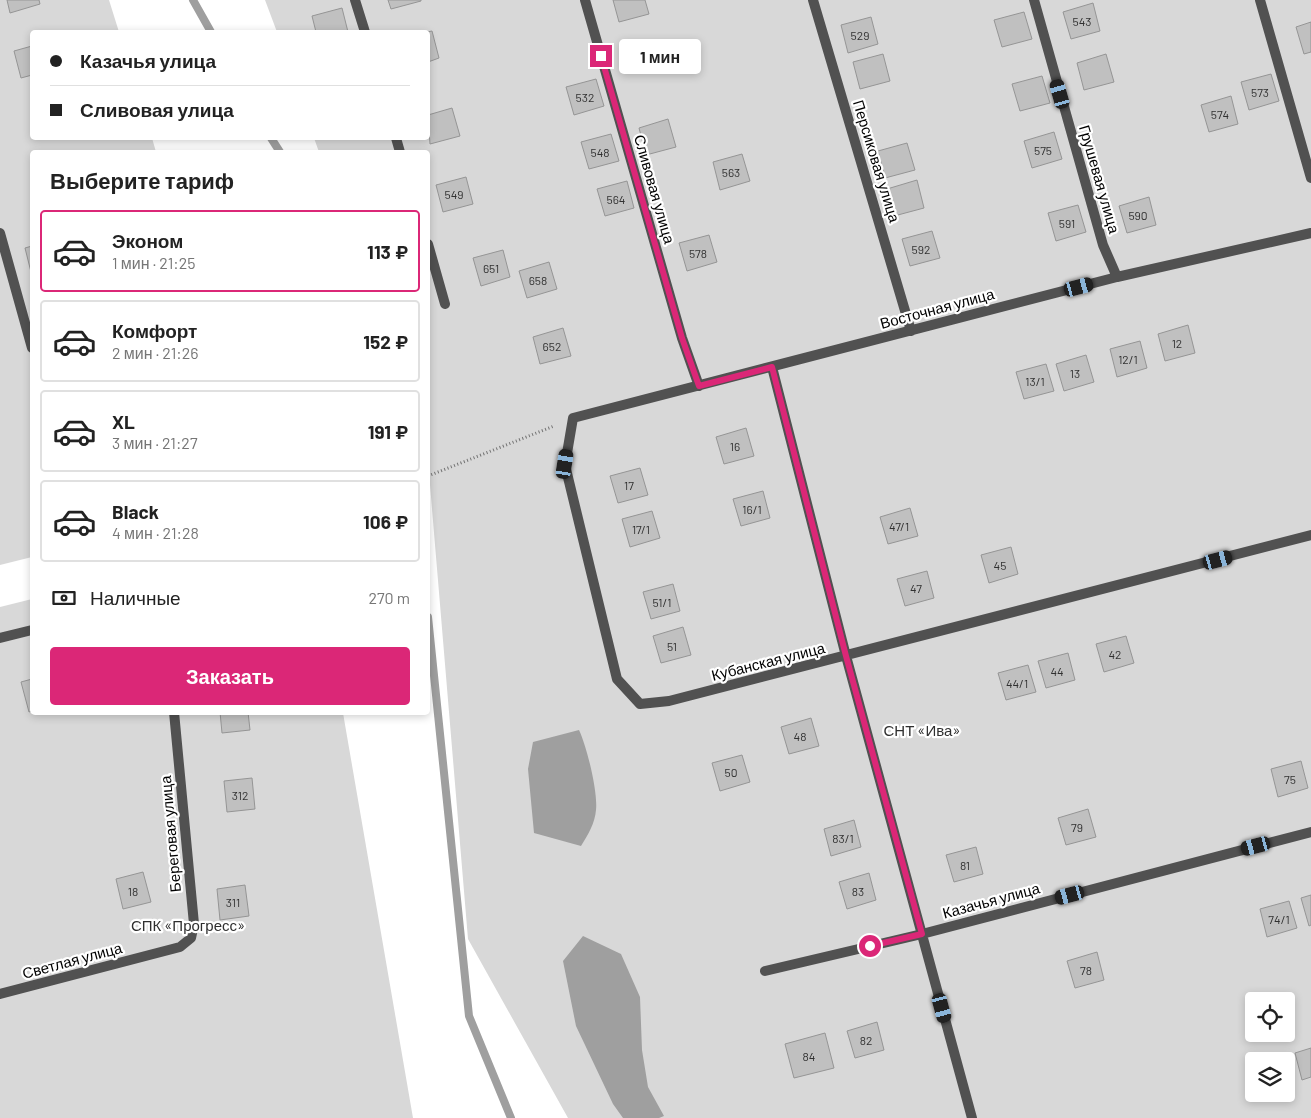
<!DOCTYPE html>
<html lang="ru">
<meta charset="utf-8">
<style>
:root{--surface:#fff;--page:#f2f2f2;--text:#222;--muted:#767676;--line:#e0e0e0;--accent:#db2777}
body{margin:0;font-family:Barlow,sans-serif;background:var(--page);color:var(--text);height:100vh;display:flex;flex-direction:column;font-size:19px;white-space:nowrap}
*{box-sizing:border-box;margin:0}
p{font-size:16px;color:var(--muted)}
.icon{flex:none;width:28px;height:28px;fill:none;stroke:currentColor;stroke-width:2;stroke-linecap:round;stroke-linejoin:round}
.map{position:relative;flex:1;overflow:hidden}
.drawer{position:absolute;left:30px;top:150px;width:400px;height:565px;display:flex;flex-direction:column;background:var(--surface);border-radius:5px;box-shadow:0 2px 8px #0003}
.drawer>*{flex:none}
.hud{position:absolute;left:30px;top:30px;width:400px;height:110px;border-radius:5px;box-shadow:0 2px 8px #0003;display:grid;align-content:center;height:110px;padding:0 20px;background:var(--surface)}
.controls{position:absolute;left:1245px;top:992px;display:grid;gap:10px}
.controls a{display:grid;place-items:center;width:50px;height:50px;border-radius:5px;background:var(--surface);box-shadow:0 2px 8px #0003;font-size:25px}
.end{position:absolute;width:22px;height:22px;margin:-11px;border:6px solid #db2777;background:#fff;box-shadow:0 0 0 2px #fff}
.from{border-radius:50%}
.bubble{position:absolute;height:35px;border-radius:5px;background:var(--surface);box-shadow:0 2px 8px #0003;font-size:16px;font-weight:700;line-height:35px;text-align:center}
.car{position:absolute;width:15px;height:30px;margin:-15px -8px;border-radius:6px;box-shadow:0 0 4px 1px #0007;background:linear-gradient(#222 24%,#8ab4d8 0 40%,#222 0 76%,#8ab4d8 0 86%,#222 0)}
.hud b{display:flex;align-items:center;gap:18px;height:48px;font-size:19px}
.hud b+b{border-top:1px solid var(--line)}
.hud i{width:12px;height:12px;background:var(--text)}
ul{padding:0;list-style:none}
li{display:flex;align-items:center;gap:15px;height:82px;margin:0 10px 8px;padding:0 10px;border:2px solid var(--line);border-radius:5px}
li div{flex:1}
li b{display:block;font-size:19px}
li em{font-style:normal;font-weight:700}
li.selected{border-color:var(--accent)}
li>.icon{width:45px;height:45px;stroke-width:1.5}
h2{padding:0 20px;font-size:22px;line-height:60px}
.pay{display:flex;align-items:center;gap:12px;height:55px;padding:0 20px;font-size:19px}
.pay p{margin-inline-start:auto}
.action{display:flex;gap:10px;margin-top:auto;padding:10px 20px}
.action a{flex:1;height:58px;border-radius:5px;background:var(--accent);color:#fff;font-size:20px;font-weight:700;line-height:58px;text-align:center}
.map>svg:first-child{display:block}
.green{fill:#d8d8d8;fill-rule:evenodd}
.water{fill:#9f9f9f}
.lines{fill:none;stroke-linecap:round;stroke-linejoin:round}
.stream{stroke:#9f9f9f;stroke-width:8}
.building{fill:#c0c0c0;stroke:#959595}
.path{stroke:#737373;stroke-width:3;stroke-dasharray:1 2.5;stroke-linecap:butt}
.street{stroke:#515151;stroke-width:10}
.route{stroke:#db2777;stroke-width:6}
.labels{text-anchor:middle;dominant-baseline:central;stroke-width:4.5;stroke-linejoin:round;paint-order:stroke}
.number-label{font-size:12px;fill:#303030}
.street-label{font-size:15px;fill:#000;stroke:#fff}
.park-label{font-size:15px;fill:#2f2f2f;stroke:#fff}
</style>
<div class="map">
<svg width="1311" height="1118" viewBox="0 0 1311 1118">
<rect width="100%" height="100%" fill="#fff"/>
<path class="green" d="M0,0H109L119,32H32V138H152L156,152H32V557L0,565Z
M265,0H1311V1118H568L468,939L428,461V152H319L314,138H428V32H277ZM1254,1001H1286V1034H1254ZM1254,1061H1286V1094H1254Z
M32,599V712L343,713L413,1118H0V607Z"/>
<path class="water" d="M579,730C587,747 598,792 596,810C595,823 588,835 581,846L534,833L528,769L533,742Z
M583,936L621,954L640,997L642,1050L648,1087L664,1116L659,1118H623L613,1104L576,1026L563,961Z"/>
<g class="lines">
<path class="stream" d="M193,0L211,32
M271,138L280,152
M428,617L469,1016L511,1118"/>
</g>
<path class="building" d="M7,0H39L40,4L10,13Z
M388,0H421V1L391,9Z
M613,0H645L649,14L619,22Z
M1093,3L1100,31L1071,39L1063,12Z
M342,8L348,32H316L312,16Z
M1024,12L1032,39L1002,47L994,20Z
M871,17L878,44L848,53L841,25Z
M1311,22V52L1304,54L1296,27Z
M432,31L439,58L428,62L427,32Z
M32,46V75L21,78L14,51Z
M883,54L890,81L860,89L853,62Z
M1106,54L1114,82L1084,90L1077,63Z
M1271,74L1279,101L1249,110L1241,82Z
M1042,76L1050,103L1020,111L1012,84Z
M596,79L604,106L574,115L566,87Z
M1231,96L1238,124L1209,132L1201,105Z
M452,108L460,136L430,144L428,115Z
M668,119L676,147L646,155L639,128Z
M1054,132L1062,159L1032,168L1024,141Z
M611,134L619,161L589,169L581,142Z
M907,143L915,170L885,178L878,151Z
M742,154L750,181L720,190L713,162Z
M466,177L473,204L443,212L436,185Z
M917,180L924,208L894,216L887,189Z
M627,181L634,208L605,216L597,189Z
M1149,197L1156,225L1127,233L1119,206Z
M1078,205L1086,232L1056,241L1048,213Z
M932,231L940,258L910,266L902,239Z
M709,235L717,262L687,271L679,243Z
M32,246V276L25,248Z
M503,250L510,277L481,286L473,258Z
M549,262L557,289L527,298L519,271Z
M1188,325L1195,353L1165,361L1158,334Z
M563,328L571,356L540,364L533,337Z
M1140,341L1147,368L1117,377L1110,349Z
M1086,355L1094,382L1064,391L1056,364Z
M1046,364L1054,391L1024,399L1016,372Z
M746,428L754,456L724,464L716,437Z
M640,468L648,495L618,503L610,476Z
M763,491L770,518L741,526L733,499Z
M910,508L918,536L888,544L880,517Z
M652,511L660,538L630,547L622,519Z
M1011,547L1018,574L989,583L981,555Z
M927,571L934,598L905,606L897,579Z
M673,584L680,611L651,619L643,592Z
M683,627L691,655L661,663L653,636Z
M1126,636L1134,663L1104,672L1096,644Z
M1068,653L1075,680L1046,688L1038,661Z
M1028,665L1036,692L1006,700L998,673Z
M32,679V711L29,712L21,682Z
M220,712H248L250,730L222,733Z
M811,718L819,746L789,754L781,727Z
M742,755L750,782L720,791L712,763Z
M1301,761L1308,788L1278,797L1271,769Z
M252,778L255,809L227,812L224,781Z
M1088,809L1096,837L1066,845L1058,818Z
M854,820L861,847L831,856L824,829Z
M976,847L983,874L954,882L946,855Z
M143,872L151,902L123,909L116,879Z
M869,873L876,900L847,909L839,882Z
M245,885L249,916L220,920L217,889Z
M1311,895V925L1309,926L1301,898Z
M1289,901L1297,928L1267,937L1260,909Z
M1097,952L1104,980L1075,988L1067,961Z
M877,1022L884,1050L855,1058L847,1031Z
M825,1033L834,1068L794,1078L785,1044Z
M1311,1048V1077L1302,1080L1295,1053Z"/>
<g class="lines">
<path class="path" d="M428,476L554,426"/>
<path class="street" d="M355,0L365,32
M585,0L682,338L699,386
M813,0L911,331
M1034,0L1103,245L1117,277
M1260,0L1311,178
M396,138L400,152
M0,233L32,348
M1311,233L1117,277L573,418L565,465L617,679L640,704L669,701L1311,535
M428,244L445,304
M772,367L846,656L972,1118
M0,638L32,630
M765,971L922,934L1311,832
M0,994L180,947L191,938L194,924L174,712"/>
</g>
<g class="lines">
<path class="route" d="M601,56L682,338L699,386L772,367L846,656L922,934L870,946"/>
</g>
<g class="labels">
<g class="number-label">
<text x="1082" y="21">543</text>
<text x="860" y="35">529</text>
<text x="1260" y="92">573</text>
<text x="585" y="97">532</text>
<text x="1220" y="114">574</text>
<text x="1043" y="150">575</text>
<text x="600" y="152">548</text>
<text x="731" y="172">563</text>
<text x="454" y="194">549</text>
<text x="616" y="199">564</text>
<text x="1138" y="215">590</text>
<text x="1067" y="223">591</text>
<text x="921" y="249">592</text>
<text x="698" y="253">578</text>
<text x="491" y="268">651</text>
<text x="538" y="280">658</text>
<text x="1177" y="343">12</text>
<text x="552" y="346">652</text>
<text x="1128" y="359">12/1</text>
<text x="1075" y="373">13</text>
<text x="1035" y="381">13/1</text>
<text x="735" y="446">16</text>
<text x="629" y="485">17</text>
<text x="752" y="509">16/1</text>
<text x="899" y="526">47/1</text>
<text x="641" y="529">17/1</text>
<text x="1000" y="565">45</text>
<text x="916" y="588">47</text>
<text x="662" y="602">51/1</text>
<text x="672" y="646">51</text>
<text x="1115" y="654">42</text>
<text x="1057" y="671">44</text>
<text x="1017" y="683">44/1</text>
<text x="800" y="736">48</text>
<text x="731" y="772">50</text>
<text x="1290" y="779">75</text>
<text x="240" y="795">312</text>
<text x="1077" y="827">79</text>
<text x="843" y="838">83/1</text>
<text x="965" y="865">81</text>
<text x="133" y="891">18</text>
<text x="858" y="891">83</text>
<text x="233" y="902">311</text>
<text x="1279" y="919">74/1</text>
<text x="1086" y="970">78</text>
<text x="866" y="1040">82</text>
<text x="809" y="1056">84</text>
</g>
<g class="street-label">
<text transform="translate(877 161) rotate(73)">Персиковая улица</text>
<text transform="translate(1100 179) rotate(74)">Грушевая улица</text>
<text transform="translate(655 189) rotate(74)">Сливовая улица</text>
<text transform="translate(937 308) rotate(-15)">Восточная улица</text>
<text transform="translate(768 661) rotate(-14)">Кубанская улица</text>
<text transform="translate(170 834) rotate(-95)">Береговая улица</text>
<text transform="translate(991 900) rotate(-15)">Казачья улица</text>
<text transform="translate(72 960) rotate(-15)">Светлая улица</text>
</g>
<g class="park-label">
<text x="922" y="730">СНТ «Ива»</text>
<text x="188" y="925">СПК «Прогресс»</text>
</g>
</g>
</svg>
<div class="controls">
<a><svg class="icon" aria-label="locate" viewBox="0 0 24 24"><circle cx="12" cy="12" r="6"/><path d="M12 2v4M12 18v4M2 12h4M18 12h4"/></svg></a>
<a><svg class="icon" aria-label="layers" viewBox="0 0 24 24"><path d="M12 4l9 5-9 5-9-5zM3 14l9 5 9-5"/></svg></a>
</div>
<i class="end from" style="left:870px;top:946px"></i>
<i class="end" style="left:601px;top:56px"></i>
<div class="bubble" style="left:619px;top:39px;width:82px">1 мин</div>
<i class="car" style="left:1060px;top:94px;rotate:344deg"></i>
<i class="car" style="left:1079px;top:287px;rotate:75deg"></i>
<i class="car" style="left:565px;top:464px;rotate:9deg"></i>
<i class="car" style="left:1218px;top:560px;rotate:75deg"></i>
<i class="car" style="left:1256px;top:846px;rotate:255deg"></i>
<i class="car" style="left:1070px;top:895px;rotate:255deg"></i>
<i class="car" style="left:942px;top:1008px;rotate:165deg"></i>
<div class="hud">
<b><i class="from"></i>Казачья улица</b>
<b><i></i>Сливовая улица</b>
</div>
<section class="drawer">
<h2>Выберите тариф</h2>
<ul>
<li class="selected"><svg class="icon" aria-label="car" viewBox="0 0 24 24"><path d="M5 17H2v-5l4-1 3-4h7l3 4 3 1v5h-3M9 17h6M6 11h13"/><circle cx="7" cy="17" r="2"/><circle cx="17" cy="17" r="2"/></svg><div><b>Эконом</b><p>1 мин · 21:25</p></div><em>113 ₽</em></li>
<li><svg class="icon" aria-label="car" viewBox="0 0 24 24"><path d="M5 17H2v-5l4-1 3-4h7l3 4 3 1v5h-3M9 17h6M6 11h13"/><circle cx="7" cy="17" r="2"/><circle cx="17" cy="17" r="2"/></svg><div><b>Комфорт</b><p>2 мин · 21:26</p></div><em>152 ₽</em></li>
<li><svg class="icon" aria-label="car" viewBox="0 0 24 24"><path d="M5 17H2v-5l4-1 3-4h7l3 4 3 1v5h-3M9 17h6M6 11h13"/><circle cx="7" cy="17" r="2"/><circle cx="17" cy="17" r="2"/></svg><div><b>XL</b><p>3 мин · 21:27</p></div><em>191 ₽</em></li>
<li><svg class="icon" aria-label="car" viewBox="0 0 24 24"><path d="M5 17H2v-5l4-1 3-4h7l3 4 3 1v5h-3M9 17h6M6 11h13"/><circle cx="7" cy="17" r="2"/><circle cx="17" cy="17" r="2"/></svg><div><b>Black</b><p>4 мин · 21:28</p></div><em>106 ₽</em></li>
</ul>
<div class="pay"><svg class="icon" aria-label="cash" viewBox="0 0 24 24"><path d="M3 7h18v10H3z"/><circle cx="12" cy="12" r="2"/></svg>Наличные<p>270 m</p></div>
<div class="action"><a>Заказать</a></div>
</section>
</div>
